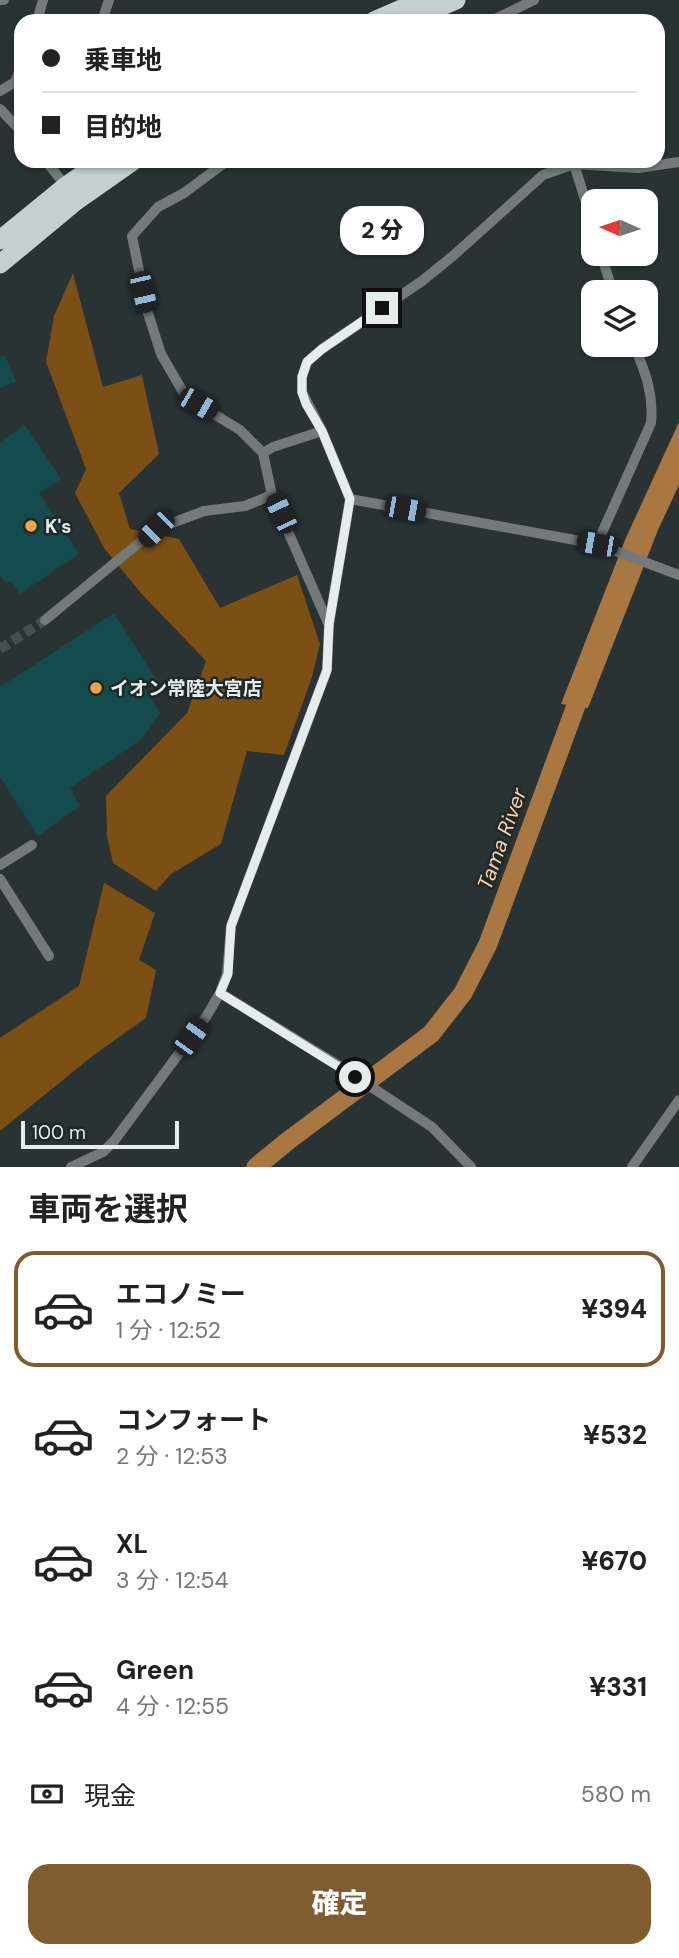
<!DOCTYPE html>
<html lang="ja">
<meta charset="utf-8">
<style>
:root{--surface:#fff;--page:#f2f2f2;--text:#222;--muted:#767676;--line:#e0e0e0;--accent:#805c31}
body{margin:0;font-family:"DM Sans","Noto Sans JP",sans-serif;background:var(--page);color:var(--text);height:100vh;display:flex;flex-direction:column;font-size:26px;white-space:nowrap}
*{box-sizing:border-box;margin:0}
p{font-size:23px;color:var(--muted)}
.icon{flex:none;width:38px;height:38px;fill:none;stroke:currentColor;stroke-width:2;stroke-linecap:round;stroke-linejoin:round}
.map{position:relative;height:1167px;overflow:hidden}
.panel{display:flex;flex-direction:column;background:var(--surface);flex:1}
.panel>*{flex:none}
.hud{position:absolute;left:14px;top:14px;width:651px;height:154px;border-radius:21px;box-shadow:0 2px 5px #0004;display:grid;align-content:center;height:154px;padding:0 28px;background:var(--surface)}
.needle{width:46px;rotate:273deg}
.buttons{position:absolute;left:581px;top:189px;display:grid;gap:14px}
.buttons a{display:grid;place-items:center;width:77px;height:77px;border-radius:14px;background:var(--surface);box-shadow:0 2px 5px #0004;font-size:35px}
.scale{position:absolute;left:21px;bottom:18px;width:158px;box-sizing:border-box;padding-left:7px;border:4px solid #e5ecec;border-top:0;font-size:19px;line-height:24px;white-space:nowrap;color:#e5ecec;-webkit-text-stroke:5px #1f292a;paint-order:stroke}
.end{position:absolute;width:32px;height:32px;margin:-16px;border:9px solid #e5ecec;background:#111;box-shadow:0 0 0 4px #111}
.from{border-radius:50%}
.bubble{position:absolute;height:49px;border-radius:21px;background:var(--surface);box-shadow:0 2px 5px #0004;font-size:23px;font-weight:800;line-height:49px;text-align:center}
.car{position:absolute;width:21px;height:42px;margin:-21px -10px;border-radius:9px;box-shadow:0 0 5px 2px #0007;background:linear-gradient(#222 24%,#8ab4d8 0 40%,#222 0 76%,#8ab4d8 0 86%,#222 0)}
.hud b{display:flex;align-items:center;gap:24px;height:66px;font-size:26px}
.hud b+b{border-top:2px solid var(--line)}
.hud i{width:18px;height:18px;background:var(--text)}
ul{padding:0;list-style:none}
li{display:flex;align-items:center;gap:21px;height:116px;margin:0 14px 10px;padding:0 14px;border:4px solid transparent;border-radius:21px}
li div{flex:1}
li b{display:block;font-size:26px}
li em{font-style:normal;font-weight:800}
li.on{border-color:var(--accent)}
li>.icon{width:63px;height:63px;stroke-width:1.5}
h2{padding:0 28px;font-size:32px;line-height:84px}
.pay{display:flex;align-items:center;gap:18px;height:77px;padding:0 28px;font-size:26px}
.pay p{margin-inline-start:auto}
.cta{display:flex;gap:14px;margin-top:auto;padding:14px 28px}
.cta a{flex:1;height:80px;border-radius:21px;background:var(--accent);color:#fff;font-size:28px;font-weight:800;line-height:80px;text-align:center}
.map>svg:first-child{display:block}
.forest{fill:#7c4f14}
.water{fill:#a97842}
.lines{fill:none;stroke-linecap:round;stroke-linejoin:round}
.river{stroke:#a97842;stroke-width:19}
.building{fill:#144b4d}
.minor-tunnel{stroke:#454f50;stroke-width:10;stroke-dasharray:10 5;stroke-linecap:butt}
.minor{stroke:#747a7a;stroke-width:10}
.trunk{stroke:#c4d0d0;stroke-width:19}
.route{stroke:#e5ecec;stroke-width:9}
.poi-dot{fill:#f3a443;stroke:#1f292a;stroke-width:2.5}
.labels{text-anchor:middle;dominant-baseline:central;stroke-width:5;stroke-linejoin:round;paint-order:stroke}
.poi-label{font-size:19px;font-weight:bold;fill:#e5ecec;stroke:#1f292a;text-anchor:start}
.water-label{font-size:21px;font-style:italic;fill:#fbd1a6;stroke:#1f292a}
</style>
<div class="map">
<svg width="679" height="1167" viewBox="0 0 679 1167">
<rect width="100%" height="100%" fill="#293334"/>
<path class="forest" d="M73,273L103,387L142,375L159,454L119,493L130,529L179,539L220,608L297,575L320,644L312,677L284,755L247,751L221,844L171,874L156,891L113,863L107,836L106,796L187,713L206,661L140,592L104,548L75,493L86,469L46,362L54,316Z
M104,883L155,913L139,960L156,970L146,1018L95,1054L0,1131V1038L79,986Z"/>
<path class="water" d="M679,422V485L658,530L588,708L561,704L625,540Z"/>
<g class="lines">
<path class="river" d="M256,1167L289,1140L431,1034L463,993L488,944L584,684"/>
</g>
<path class="building" d="M5,355L16,382L0,388V357Z
M25,425L61,479L39,493L79,554L20,594L11,581L6,584L0,575V442Z
M114,613L157,681L144,687L160,713L142,739L70,788L80,806L38,836L0,777V687Z"/>
<g class="lines">
<path class="minor-tunnel" d="M0,649L45,620"/>
<path class="minor" d="M0,0H4
M37,21L43,0
M102,21L109,0
M491,21L534,0
M0,91L15,82L21,67
M0,109L21,131
M46,161L68,189
M227,161L184,193L158,207L132,236L147,310L161,354L186,397L240,430L263,453
M574,164L593,225
M601,254L613,292
M322,431L273,447L263,453L272,495L328,623
M350,499L597,544L679,575
M597,544L651,423C654,393 645,372 634,345
M45,620L156,529L204,511L245,506L272,495
M0,865L32,845
M0,879L49,956
M220,993L338,1065L432,1127L471,1167
M71,1167L103,1152L114,1141L206,1017L220,993L227,974L231,926L327,670L329,624L350,499L322,431L302,392V377L307,362L322,349L422,281L454,255L543,175L574,164L638,168L679,162
M632,1167L679,1100"/>
<path class="trunk" d="M374,21L422,0
M407,21L456,0
M0,240L66,186L102,161
M0,264L76,201L133,161"/>
</g>
<g class="lines">
<path class="route" d="M355,1077L220,993L228,974L231,926L327,670L329,624L350,499L322,431L306,404L302,392V377L307,362L322,349L382,308"/>
</g>
<g class="poi-dot">
<circle cx="31" cy="526" r="7"/>
<circle cx="96" cy="688" r="7"/>
</g>
<g class="labels">
<g class="poi-label">
<text x="45" y="526">K's</text>
<text x="110" y="688">イオン常陸大宮店</text>
</g>
<g class="water-label">
<text transform="translate(502 839) rotate(-70)">Tama River</text>
</g>
</g>
</svg>
<div class="buttons">
<a><svg class="needle" viewBox="-14 -14 28 28"><path d="M0-13l5 13h-10z" fill="#e53935"/><path d="M0 13l5-13h-10z" fill="#767676"/></svg></a>
<a><svg class="icon" aria-label="layers" viewBox="0 0 24 24"><path d="M12 4l9 5-9 5-9-5zM3 14l9 5 9-5"/></svg></a>
</div>
<div class="scale">100 m</div>
<i class="end from" style="left:355px;top:1077px"></i>
<i class="end" style="left:382px;top:308px"></i>
<div class="bubble" style="left:340px;top:206px;width:84px">2 分</div>
<i class="car" style="left:143px;top:292px;rotate:167deg"></i>
<i class="car" style="left:198px;top:404px;rotate:120deg"></i>
<i class="car" style="left:405px;top:509px;rotate:100deg"></i>
<i class="car" style="left:281px;top:513px;rotate:335deg"></i>
<i class="car" style="left:156px;top:529px;rotate:225deg"></i>
<i class="car" style="left:597px;top:544px;rotate:280deg"></i>
<i class="car" style="left:191px;top:1037px;rotate:36deg"></i>
<div class="hud">
<b><i class="from"></i>乗車地</b>
<b><i></i>目的地</b>
</div>
</div>
<section class="panel">
<h2>車両を選択</h2>
<ul>
<li class="on"><svg class="icon" aria-label="car" viewBox="0 0 24 24"><path d="M5 17H2v-5l4-1 3-4h7l3 4 3 1v5h-3M9 17h6M6 11h13"/><circle cx="7" cy="17" r="2"/><circle cx="17" cy="17" r="2"/></svg><div><b>エコノミー</b><p>1 分 · 12:52</p></div><em>¥394</em></li>
<li><svg class="icon" aria-label="car" viewBox="0 0 24 24"><path d="M5 17H2v-5l4-1 3-4h7l3 4 3 1v5h-3M9 17h6M6 11h13"/><circle cx="7" cy="17" r="2"/><circle cx="17" cy="17" r="2"/></svg><div><b>コンフォート</b><p>2 分 · 12:53</p></div><em>¥532</em></li>
<li><svg class="icon" aria-label="car" viewBox="0 0 24 24"><path d="M5 17H2v-5l4-1 3-4h7l3 4 3 1v5h-3M9 17h6M6 11h13"/><circle cx="7" cy="17" r="2"/><circle cx="17" cy="17" r="2"/></svg><div><b>XL</b><p>3 分 · 12:54</p></div><em>¥670</em></li>
<li><svg class="icon" aria-label="car" viewBox="0 0 24 24"><path d="M5 17H2v-5l4-1 3-4h7l3 4 3 1v5h-3M9 17h6M6 11h13"/><circle cx="7" cy="17" r="2"/><circle cx="17" cy="17" r="2"/></svg><div><b>Green</b><p>4 分 · 12:55</p></div><em>¥331</em></li>
</ul>
<div class="pay"><svg class="icon" aria-label="cash" viewBox="0 0 24 24"><path d="M3 7h18v10H3z"/><circle cx="12" cy="12" r="2"/></svg>現金<p>580 m</p></div>
<div class="cta"><a>確定</a></div>
</section>
